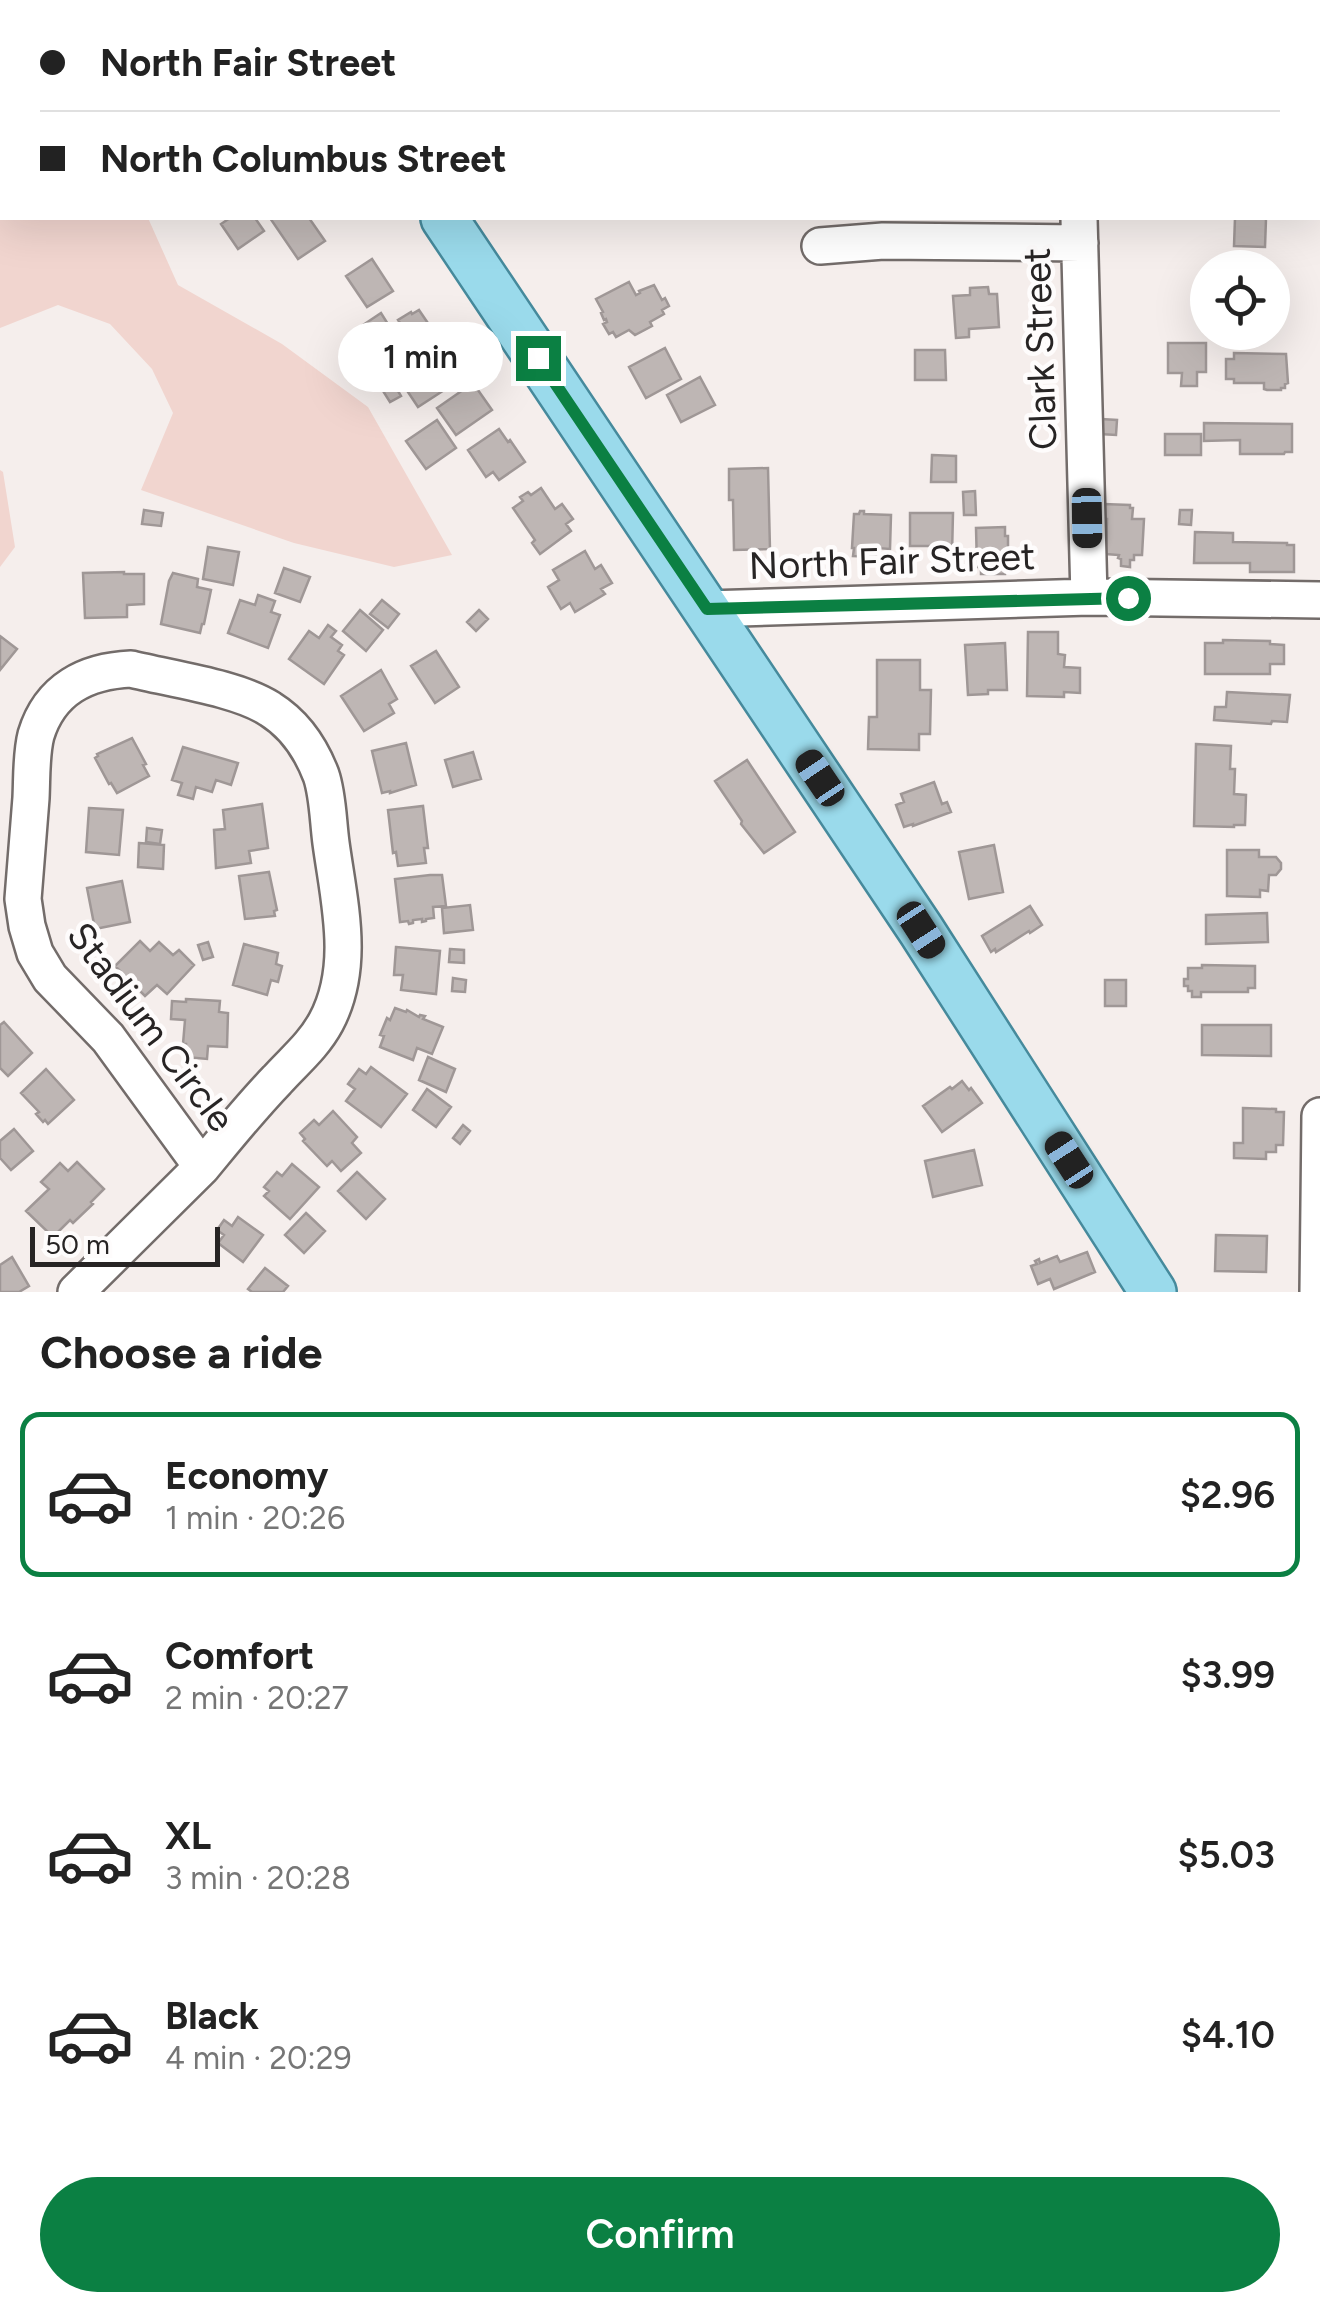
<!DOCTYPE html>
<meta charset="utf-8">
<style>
:root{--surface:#fff;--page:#f2f2f2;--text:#222;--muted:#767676;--line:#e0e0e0;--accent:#0b8043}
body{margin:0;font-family:Figtree,sans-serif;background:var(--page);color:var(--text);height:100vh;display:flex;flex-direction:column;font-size:38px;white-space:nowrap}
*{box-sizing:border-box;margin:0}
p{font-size:32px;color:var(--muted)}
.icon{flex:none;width:55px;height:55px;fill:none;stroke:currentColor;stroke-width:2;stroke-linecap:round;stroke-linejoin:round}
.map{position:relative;height:1292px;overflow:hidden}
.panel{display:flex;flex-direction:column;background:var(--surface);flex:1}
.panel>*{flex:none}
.guide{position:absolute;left:0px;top:0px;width:1320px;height:220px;box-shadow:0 10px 40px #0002;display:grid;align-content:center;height:220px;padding:0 40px;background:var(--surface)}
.tools{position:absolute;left:1190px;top:250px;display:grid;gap:20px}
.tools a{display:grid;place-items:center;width:100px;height:100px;border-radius:50%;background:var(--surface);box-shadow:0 10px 40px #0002;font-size:50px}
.scale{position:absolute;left:30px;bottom:25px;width:190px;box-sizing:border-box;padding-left:10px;border:5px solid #272424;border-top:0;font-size:28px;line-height:35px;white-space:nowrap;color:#272424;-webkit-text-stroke:8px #fefcfc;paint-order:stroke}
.end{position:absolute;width:45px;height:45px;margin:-22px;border:12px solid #0b8043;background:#fff;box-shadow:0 0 0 5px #fff}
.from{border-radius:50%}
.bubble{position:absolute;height:70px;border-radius:35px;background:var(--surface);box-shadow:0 10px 40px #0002;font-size:32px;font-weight:600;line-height:70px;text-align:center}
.car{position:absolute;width:30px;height:60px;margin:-30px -15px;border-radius:12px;box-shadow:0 0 8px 2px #0007;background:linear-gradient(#222 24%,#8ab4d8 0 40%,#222 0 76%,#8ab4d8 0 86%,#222 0)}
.guide b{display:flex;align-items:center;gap:35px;height:95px;font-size:38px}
.guide b+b{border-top:2px solid var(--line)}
.guide i{width:25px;height:25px;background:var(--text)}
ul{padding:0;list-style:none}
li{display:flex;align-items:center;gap:30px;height:165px;margin:0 20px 15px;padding:0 20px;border:5px solid transparent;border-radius:20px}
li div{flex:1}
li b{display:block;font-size:38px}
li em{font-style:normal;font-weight:600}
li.selected{border-color:var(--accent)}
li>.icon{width:90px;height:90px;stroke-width:1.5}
h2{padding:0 40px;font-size:45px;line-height:120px}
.action{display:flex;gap:20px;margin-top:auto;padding:20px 40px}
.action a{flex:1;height:115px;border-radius:60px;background:var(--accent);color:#fff;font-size:40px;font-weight:600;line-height:115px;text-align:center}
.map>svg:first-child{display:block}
.green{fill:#f1d5cf}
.building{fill:#beb6b4;stroke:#9f9796;stroke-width:2.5}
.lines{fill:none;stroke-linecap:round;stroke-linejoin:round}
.minor-casing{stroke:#736c6a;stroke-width:40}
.major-casing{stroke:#468a9c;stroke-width:50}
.minor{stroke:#fff;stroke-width:35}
.major{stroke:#9adaeb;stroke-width:45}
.route{stroke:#0b8043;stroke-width:12}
.labels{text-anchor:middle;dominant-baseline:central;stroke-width:9;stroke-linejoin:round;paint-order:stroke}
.street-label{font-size:38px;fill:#272424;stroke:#fefcfc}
</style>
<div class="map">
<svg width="1320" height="1292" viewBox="0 0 1320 1292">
<rect width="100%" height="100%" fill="#f5eeec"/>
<path class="green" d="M0,0H59L60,2H2V218H148L178,285L282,344L368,407L452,555L394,567L294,543L141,490L173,413L152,369L110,324L58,305L0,328Z
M0,470L3,472L15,547L0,567Z"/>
<path class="building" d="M1229,0H1292V2H1229Z
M230,218H255L264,231L238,249L221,224Z
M270,218H309L325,241L298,259Z
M1235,218H1271L1266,219L1265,247L1234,246Z
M372,259L393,291L367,307L346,276Z
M629,282L636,295L640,293L639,291L654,285L662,300L665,298L669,306L662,310L664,314L650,322L652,326L635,335L629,330L616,337L613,332L609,334L603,324L607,322L606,319L604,320L601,313L603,312L596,299Z
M988,287L989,294H997L999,327L969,329V337L956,338L953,296L970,295V288Z
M419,310L438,338L402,361L400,358L396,360L383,340L379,343L375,336L369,340L360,327L381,313L391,329L400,323L398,320L411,312L412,314Z
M1168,343H1206V372H1197V386H1181L1182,373H1168Z
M454,345L472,372L418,407L400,380Z
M665,348L681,379L646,398L629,367Z
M915,350H945L946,380H915Z
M1234,353L1286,354L1288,383L1285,384V388H1281V390H1267L1264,389V383H1234V379H1226V359H1234Z
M700,377L715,405L681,422L667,395Z
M473,383L492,410L456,435L437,408Z
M394,384L401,396L390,402L383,391Z
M1101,419L1117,420L1116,435L1100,434Z
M437,420L456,448L426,469L406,441Z
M1204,423L1292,424V452H1285L1284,454H1240V440L1204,441Z
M499,429L508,442L510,440L525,462L499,480L493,472L486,477L468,450Z
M1165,434H1201V455H1165Z
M932,455L956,456V482H931Z
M768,468L770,549L734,550L733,500H729V469Z
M541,488L555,509L562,504L573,519L566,524L571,531L540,554L532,543L535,540L513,508L523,501L520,497L528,492L531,495Z
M975,491L976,515H964L963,492Z
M1103,504L1130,505V508H1133L1132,519H1144L1142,555H1134V560H1130V567L1121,566V559L1118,558L1119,555L1106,554L1107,519H1103Z
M144,510L163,513L161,526L142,524Z
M1180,510H1192L1191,525L1179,524Z
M860,511H864V514L891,515L890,549L877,548L876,557L853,556L854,548H852L854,514H859Z
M910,513H953L952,555H935V546H910Z
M1005,527V536H1008V566H1005V574H981V567H977L976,528Z
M1195,532L1233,533V542L1287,543V545H1294V572H1250V563H1194Z
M208,547L239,552L233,585L203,579Z
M585,551L595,569L601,565L612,583L601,589L605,594L575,612L570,603L561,609L548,587L559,580L553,570Z
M284,568L310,577L300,602L275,593Z
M124,572V574H144V604L127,605V617L85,618L83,573Z
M173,573L198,579L197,587L211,590L204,624H202L200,633L161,624L169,581Z
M258,595L275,601L271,612L280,615L268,648L228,633L240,600L255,605Z
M382,600L399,614L388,628L370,614Z
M360,610L383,630L366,651L343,631Z
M479,610L488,619L476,631L467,622Z
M328,625L336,631L331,637L342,645L338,651L344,655L324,684L289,659L309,631L319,638Z
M1028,632H1058V654L1065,655L1064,667L1080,668V693L1064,692V697L1027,696Z
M0,636L17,649L0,670Z
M1223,640L1270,641V644L1284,645V664H1270V674H1205V643H1223Z
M1005,643L1007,690H988V694L968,695L965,645Z
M436,651L459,687L435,703L411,666Z
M877,660H920V690H931L930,734H919V750L868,749L869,717H877Z
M381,670L397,699L389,704L394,713L364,731L341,696Z
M1227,692L1290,695L1287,722L1272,721L1271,724L1214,720L1215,707H1226Z
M132,738L146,764L143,765L149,776L117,793L111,783L109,784L95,758L98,756L97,754Z
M406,743L416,785L390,793V791L382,793L372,751Z
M1196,744L1231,746L1230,769H1235L1234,794L1246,795L1245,825H1234V827L1194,826Z
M183,747L238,763L231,785L216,780L212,792L196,787L193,799L178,795L182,783L172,780Z
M473,752L481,779L453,787L445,760Z
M747,760L795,832L764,853L741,824L742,821L715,781Z
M934,782L942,804L947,802L951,812L913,826V824L904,827L896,805L904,802L901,794Z
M262,804L268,848L249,851L251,863L216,868L214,830L225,829L223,810Z
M423,806L428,848H424L426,863L398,866L396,852L393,853L388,810Z
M89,808L123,810L119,855L86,852Z
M147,828L162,830L160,844L146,842Z
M139,843L164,845L163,869L138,867Z
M994,845L1003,892L969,899L959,852Z
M1227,850H1259V857H1276L1281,863V869L1276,875H1269L1268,891L1260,890V897L1227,896Z
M269,872L277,910L274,911L275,916L245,919L239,876Z
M430,875H442L446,906L433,907L434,918L426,919V921L422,922V919L413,920V923L409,924L408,921L400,922L395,879Z
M122,881L130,922L95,929L87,888Z
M470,905L473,930L444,933L442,908Z
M1030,906L1042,925L1030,933L1029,931L996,952L995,949L991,952L982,936Z
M1267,913L1268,942L1206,944V915Z
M140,941L150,951L159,942L173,955L179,950L194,965L167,994L157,985L145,996L115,966Z
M208,942L213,957L203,960L198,945Z
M244,944L278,953L276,964L282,966L278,982L271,980L267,995L233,985Z
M396,947L440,951L436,994L401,990L403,975H394Z
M450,949L464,950V963L449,962Z
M1202,965L1255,966V988H1248V992H1201V997H1192V991H1188V986H1184V979H1188V968H1202Z
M453,978L466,980L465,992L452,991Z
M1105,980H1126V1006H1105Z
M186,999L220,1001L219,1012L228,1013L227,1047L208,1046L207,1059L186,1057V1044H183L185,1020L171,1019L172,1001L186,1002Z
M395,1008L406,1012L407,1010L419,1017L420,1015L425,1016L423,1019L443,1027L432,1054L417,1048L413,1060L380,1047L384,1036L380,1035L387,1018L390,1020Z
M4,1022L32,1053L8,1076L0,1068V1025Z
M1202,1025H1271V1056L1202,1055Z
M428,1057L455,1069L446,1092L419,1080Z
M371,1067L407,1094L381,1127L346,1101L355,1089L348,1084L359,1069L366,1074Z
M46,1069L74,1100L48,1124L45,1120L43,1122L36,1114L39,1112L21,1093Z
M962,1081L969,1090L971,1088L982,1103L942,1132L923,1106L950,1087L952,1089Z
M427,1089L451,1107L436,1127L413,1110Z
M1243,1108L1276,1109V1112H1284L1283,1145H1276V1152H1266V1159L1234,1158V1143H1243Z
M333,1111L357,1137L352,1143L361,1153L341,1171L332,1161L327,1166L303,1141L305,1139L300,1133L314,1120L319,1125Z
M463,1125L470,1131L460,1144L453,1138Z
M14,1129L33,1151L11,1170L0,1158V1141Z
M974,1150L982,1185L933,1197L925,1161Z
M77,1162L104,1189L91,1202L93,1204L73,1223L70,1220L53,1237L26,1211L49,1189L41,1182L60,1163L68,1171Z
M292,1164L319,1187L290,1219L264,1196L269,1191L264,1187L277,1172L282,1176Z
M357,1172L385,1199L366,1219L338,1191Z
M306,1213L325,1231L304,1253L285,1235Z
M238,1217L263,1235L243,1262L218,1243L224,1235L217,1230L224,1220L232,1226Z
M1216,1235L1267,1236L1266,1272L1215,1271Z
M1087,1252L1095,1272L1054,1289L1050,1279L1038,1284L1031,1266L1037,1264L1035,1261L1039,1259L1040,1263L1057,1256L1060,1262Z
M12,1257L29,1286L19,1292H0V1265Z
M265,1268L288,1286L283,1292H252L248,1289Z"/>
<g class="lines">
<defs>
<path id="minor" d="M1072,0V2
M458,2L459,0
M1079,218L1089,597
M820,246L883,241L1080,243
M707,609L1089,597L1320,600
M131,669C171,679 238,688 270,709C294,724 311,749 321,775C328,795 328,821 331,843C339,902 356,966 326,1022C313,1046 294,1061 277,1080C250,1108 226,1138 202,1167L108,1038L50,978L35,953L27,926L23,899C26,865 28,832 31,798C32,778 31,754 36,735C50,689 86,671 131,669Z
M76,1292L202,1167
M1318,1292L1320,1116"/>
<path id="major" d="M296,0L298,2
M444,218L921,930L1153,1292"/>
</defs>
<use href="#minor" class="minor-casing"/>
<use href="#major" class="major-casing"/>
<use href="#minor" class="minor"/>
<use href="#major" class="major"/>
</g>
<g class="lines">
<path class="route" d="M538,358L707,609L1128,598"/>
</g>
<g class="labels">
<g class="street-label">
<text transform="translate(1040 349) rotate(-92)">Clark Street</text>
<text transform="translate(892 561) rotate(-2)">North Fair Street</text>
<text transform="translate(151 1027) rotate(53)">Stadium Circle</text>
</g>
</g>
</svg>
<div class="tools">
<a><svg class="icon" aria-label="locate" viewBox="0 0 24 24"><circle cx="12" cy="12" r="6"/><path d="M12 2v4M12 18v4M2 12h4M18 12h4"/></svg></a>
</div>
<div class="scale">50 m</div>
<i class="end from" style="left:1128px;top:598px"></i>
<i class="end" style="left:538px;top:358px"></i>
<div class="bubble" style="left:338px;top:322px;width:165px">1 min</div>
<i class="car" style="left:1087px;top:518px;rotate:179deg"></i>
<i class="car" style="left:820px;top:778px;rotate:326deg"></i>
<i class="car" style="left:921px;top:930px;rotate:147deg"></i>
<i class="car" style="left:1069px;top:1160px;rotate:327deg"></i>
<div class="guide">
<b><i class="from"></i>North Fair Street</b>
<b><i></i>North Columbus Street</b>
</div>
</div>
<section class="panel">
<h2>Choose a ride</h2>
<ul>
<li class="selected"><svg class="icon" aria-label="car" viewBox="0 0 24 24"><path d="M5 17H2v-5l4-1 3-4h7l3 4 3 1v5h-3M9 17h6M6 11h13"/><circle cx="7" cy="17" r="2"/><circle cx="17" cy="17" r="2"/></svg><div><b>Economy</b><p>1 min · 20:26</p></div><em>$2.96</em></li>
<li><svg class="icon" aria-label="car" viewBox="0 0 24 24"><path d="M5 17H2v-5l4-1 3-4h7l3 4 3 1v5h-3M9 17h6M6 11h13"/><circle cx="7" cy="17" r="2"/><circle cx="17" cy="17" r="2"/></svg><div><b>Comfort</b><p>2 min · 20:27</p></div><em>$3.99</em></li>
<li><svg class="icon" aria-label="car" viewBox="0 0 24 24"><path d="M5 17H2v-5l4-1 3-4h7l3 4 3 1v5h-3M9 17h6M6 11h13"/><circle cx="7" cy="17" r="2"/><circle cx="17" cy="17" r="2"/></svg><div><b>XL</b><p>3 min · 20:28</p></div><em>$5.03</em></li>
<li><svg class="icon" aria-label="car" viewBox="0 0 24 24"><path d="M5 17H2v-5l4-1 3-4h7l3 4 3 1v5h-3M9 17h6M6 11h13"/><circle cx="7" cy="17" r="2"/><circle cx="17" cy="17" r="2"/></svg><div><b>Black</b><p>4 min · 20:29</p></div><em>$4.10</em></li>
</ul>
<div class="action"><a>Confirm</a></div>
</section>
